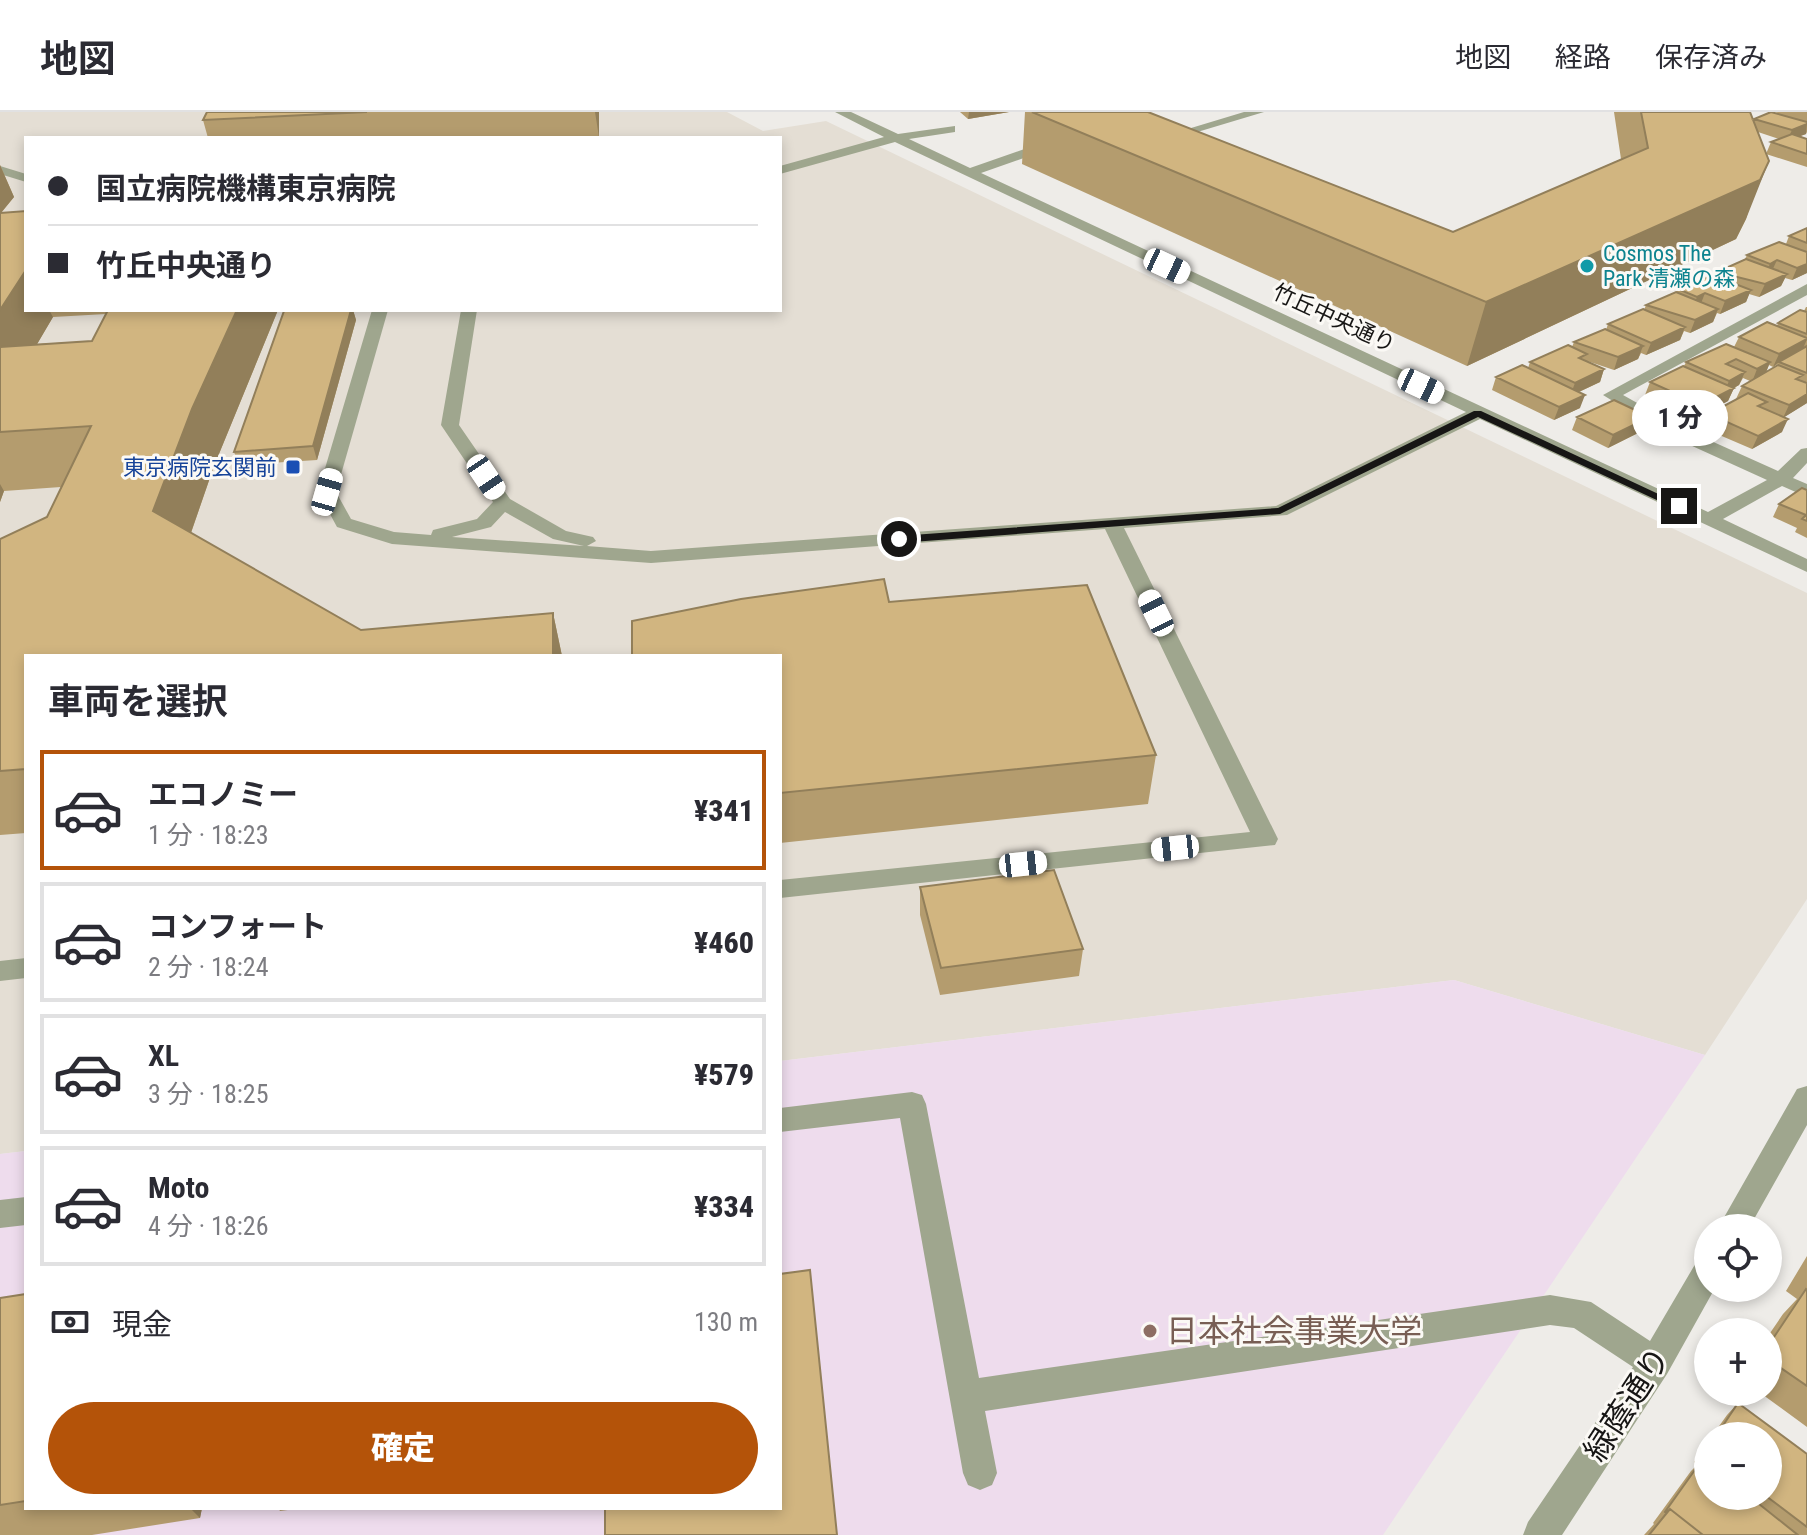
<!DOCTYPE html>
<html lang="ja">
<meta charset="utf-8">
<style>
:root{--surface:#fff;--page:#f2f2f3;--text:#2b2b33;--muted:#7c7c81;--line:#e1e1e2;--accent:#b45309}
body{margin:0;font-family:"Roboto Condensed","Noto Sans JP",sans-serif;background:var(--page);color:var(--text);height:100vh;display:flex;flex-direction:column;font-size:30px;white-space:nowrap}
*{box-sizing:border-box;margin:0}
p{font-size:26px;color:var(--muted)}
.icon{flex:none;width:44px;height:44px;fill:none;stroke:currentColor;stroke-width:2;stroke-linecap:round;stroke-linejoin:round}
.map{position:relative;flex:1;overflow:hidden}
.panel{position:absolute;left:24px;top:542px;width:758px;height:856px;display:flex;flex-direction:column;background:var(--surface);border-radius:0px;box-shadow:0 4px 12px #0003}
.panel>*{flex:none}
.banner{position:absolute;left:24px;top:24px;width:758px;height:176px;border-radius:0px;box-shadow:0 4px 12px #0003;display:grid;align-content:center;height:176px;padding:0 24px;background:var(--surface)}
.controls{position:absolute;left:1694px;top:1102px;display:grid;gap:16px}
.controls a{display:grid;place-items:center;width:88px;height:88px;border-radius:50%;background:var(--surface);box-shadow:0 4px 12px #0003;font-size:40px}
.end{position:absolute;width:36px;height:36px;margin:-18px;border:10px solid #171615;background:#fff;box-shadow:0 0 0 4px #fff}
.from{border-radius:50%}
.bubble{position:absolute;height:56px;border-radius:28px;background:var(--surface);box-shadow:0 4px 12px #0003;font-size:26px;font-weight:800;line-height:56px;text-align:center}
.car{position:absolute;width:24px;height:48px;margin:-24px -12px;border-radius:10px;box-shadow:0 0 6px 2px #0007;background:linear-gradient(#fff 24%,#345 0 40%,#fff 0 76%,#345 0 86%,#fff 0)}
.banner b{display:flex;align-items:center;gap:28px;height:76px;font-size:30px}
.banner b+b{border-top:2px solid var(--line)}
.banner i{width:20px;height:20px;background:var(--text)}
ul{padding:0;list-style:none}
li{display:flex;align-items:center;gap:24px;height:120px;margin:0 16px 12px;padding:0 8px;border:4px solid var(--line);border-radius:0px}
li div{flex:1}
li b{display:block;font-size:30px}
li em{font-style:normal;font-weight:800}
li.on{border-color:var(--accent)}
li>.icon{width:72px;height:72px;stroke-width:1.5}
h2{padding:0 24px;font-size:36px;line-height:96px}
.pay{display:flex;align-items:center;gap:20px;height:88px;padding:0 24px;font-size:30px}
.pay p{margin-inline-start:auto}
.primary-button{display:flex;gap:16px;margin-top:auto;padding:16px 24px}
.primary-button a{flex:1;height:92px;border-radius:48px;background:var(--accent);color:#fff;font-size:32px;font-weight:800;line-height:92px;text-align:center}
header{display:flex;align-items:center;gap:48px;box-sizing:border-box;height:112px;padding:0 40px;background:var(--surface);border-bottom:2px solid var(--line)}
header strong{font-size:38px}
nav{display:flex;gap:44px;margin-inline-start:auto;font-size:28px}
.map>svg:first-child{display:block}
.built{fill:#e4ded4;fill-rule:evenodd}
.education{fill:#eedced}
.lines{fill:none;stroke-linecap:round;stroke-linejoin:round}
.minor{fill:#9fa68e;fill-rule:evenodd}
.wall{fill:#b49c6e;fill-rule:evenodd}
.shaded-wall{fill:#927f5a}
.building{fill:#d1b580;stroke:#927f5a;stroke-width:2}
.route{fill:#171615}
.culture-dot{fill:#0f9aa8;stroke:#fbf9f5;stroke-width:3}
.transit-dot{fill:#1a4fb4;stroke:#fbf9f5;stroke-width:3}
.education-dot{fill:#8d6e63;stroke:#fbf9f5;stroke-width:3}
.labels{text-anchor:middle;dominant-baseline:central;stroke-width:6;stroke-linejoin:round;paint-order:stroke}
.far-culture-label{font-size:22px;fill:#0d838f;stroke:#fbf9f5;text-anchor:start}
.far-street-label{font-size:22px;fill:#171615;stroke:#fbf9f5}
.far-transit-label{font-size:22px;fill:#164399;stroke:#fbf9f5;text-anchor:end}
.near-education-label{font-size:32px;fill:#785e54;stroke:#fbf9f5;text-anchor:start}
.near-street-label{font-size:32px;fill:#171615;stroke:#fbf9f5}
</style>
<header>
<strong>地図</strong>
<nav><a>地図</a><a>経路</a><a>保存済み</a></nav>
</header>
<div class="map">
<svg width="1807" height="1423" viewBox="0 0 1807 1423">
<rect width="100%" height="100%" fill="#eeece8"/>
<path class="built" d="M0,0H727L763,19L826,9L1807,481V787L1705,943L1454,868L780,949V544H26V1039L0,1042ZM26,26H780V198H26Z"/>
<path class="education" d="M1454,868L1705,943L1383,1423H0V1042L26,1039V1396H780V949Z"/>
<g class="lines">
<path class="minor" d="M835,0H851L898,22L955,14V20L909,27L970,56L1050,28H1058V34L981,61L1708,400L1767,368L1668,323L1603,283L1807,172V183L1623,283L1680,315L1778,359L1801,337L1807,336V351L1793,366L1807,372V385L1782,374L1723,407L1807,447V460L1480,307L1287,403L1124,416L1278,727L1275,733L780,786V768L1250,720L1105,417L651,451L392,432L337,415L318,380L372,198H388L336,380L351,407L394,420L431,423L433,418L477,407L493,390L441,313L461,198H477L459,313L510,387L566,419L593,425L596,429L587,434L651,439L1276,394L1466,300L895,30L780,62V54L884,25ZM505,400L553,427L584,434L452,425L491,415Z
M1244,0H1264L1164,30L1158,26Z
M0,54L26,62V70L0,62Z
M26,846V866L0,869V849Z
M1807,974V1013L1749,1116H1718L1797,977Z
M912,980L922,983L926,992L979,1266L1550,1183L1591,1190L1650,1229L1697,1149L1708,1144V1176H1715L1667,1262L1562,1423H1523L1528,1410L1633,1255L1574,1216L1550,1213L985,1299L997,1361L992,1373L980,1378L968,1373L963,1361L900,1006L780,1020V996Z
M26,1085V1113L0,1116V1088Z"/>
</g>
<path class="wall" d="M207,0H599V25L208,26L203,8Z
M960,0H1009L968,7Z
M1025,0H1148L1453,120L1621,47L1614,0H1750L1753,9L1754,7L1778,0H1807V20L1806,22L1800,24L1807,27V55L1766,42L1746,107L1736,127L1467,254L1022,52ZM1758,20L1779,27L1771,30L1766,42Z
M0,53L14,85L1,101L26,198H278L214,354L191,421L361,518L553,501L562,544H26V721L0,723V427L47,405L61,375L4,379L0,390ZM106,202L92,229L37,232L53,205Z
M1807,116V161L1792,168L1785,166L1781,174L1759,185L1749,182L1746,190L1720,202L1717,201L1713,210L1690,221L1684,219L1680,228L1646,243L1641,241L1638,247L1614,258L1587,249L1604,257L1600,270L1579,280L1580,296L1554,308L1492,278L1496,265L1528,256L1530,250L1572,235L1574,230L1606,218L1608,212L1644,198L1646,193L1676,181L1678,177L1715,164L1717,160L1745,147L1747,143L1786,132L1789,124Z
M1806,195H1807V291L1784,305L1782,320L1752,337L1703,316L1709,302L1737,287H1736L1742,274L1750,269L1743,266L1739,273L1734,276L1728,289L1696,306L1645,283L1650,270L1684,254L1686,250L1734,235L1739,225L1777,214L1778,211L1804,199ZM1778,252L1777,254L1766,260L1769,253L1773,255Z
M305,198H353L356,208L317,348L239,353L234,340Z
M1577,305L1644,318L1608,336L1572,318Z
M1807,378V426L1795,420L1797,416L1773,405L1779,392Z
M780,544L1156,643L1148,692L780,731Z
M920,775L1083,837L1079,864L940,883L920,803Z
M1807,1144V1315L1759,1280H1768V1224L1783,1202L1797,1187L1786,1179Z
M26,1182V1396H202L200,1406L92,1423H0V1186Z
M1738,1291L1807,1342V1423H1644L1654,1412L1653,1411L1691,1359L1697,1353L1694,1350L1708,1331V1384H1768V1324H1712L1727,1303Z
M278,1396H303L280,1399Z"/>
<path class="shaded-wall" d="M595,0H599V25Z
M969,0H1009L968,7Z
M1807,12L1806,22L1787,29L1792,18Z
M1769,49L1746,107L1736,127L1467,254L1486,190Z
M0,53L14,85L0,102Z
M1777,148L1771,161L1764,164L1770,152Z
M1807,152V161L1792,168L1797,156Z
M26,158V198H49L53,205L2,292L0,287V198Z
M1787,162L1781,174L1759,185L1765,172Z
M1751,178L1746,190L1720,202L1725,189Z
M1705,181L1700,194L1692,197L1697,185Z
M1718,197L1713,210L1690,221L1695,208Z
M237,198H278L214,354L178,458L153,399L192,297Z
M351,198H353L356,208L317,348L313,334Z
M1685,215L1680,228L1646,243L1651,231Z
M1807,227L1802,239L1779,250L1773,255L1779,242Z
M1643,234L1638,247L1614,258L1618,245Z
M1770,250L1765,263L1752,270L1757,257Z
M1604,257L1600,270L1570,284L1575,271Z
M1745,260L1739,273L1723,282L1729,269Z
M1734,276L1728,289L1696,306L1701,293Z
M1807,282V291L1783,306L1789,293Z
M1585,283L1580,296L1554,308L1559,295Z
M1650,305L1644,318L1608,336L1613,323Z
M1788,307L1782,320L1752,337L1758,324Z
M0,372L4,379L0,390Z
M553,501L562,544H553Z
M190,1396H202L200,1406Z"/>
<path class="building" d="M207,0H367L203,8Z
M1032,0H1148L1453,120L1648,36L1641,0H1750L1769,49L1760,68L1486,190Z
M1771,0L1807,10V12L1792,18L1754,7Z
M1792,22L1807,27V42L1771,30Z
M26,99V158L0,198V101Z
M1807,116V131L1789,124Z
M1779,130L1807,140V152L1797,156L1777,148L1770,152L1747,143Z
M1746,147L1787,162L1765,172L1717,160Z
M1712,163L1751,178L1725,189L1705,181L1697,185L1678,177Z
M1676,180L1718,197L1695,208L1646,193Z
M1643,197L1685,215L1651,231L1608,212Z
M108,198H237L192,297L153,399L361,518L553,501V544H26V657L0,659V427L47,405L91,314L0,320V235L92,229Z
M305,198H351L313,334L234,340L284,199Z
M1800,198L1807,200V222L1778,211Z
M1767,210L1807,226V227L1779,242L1739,225Z
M1605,217L1643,234L1618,245L1574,230Z
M1726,232L1770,250L1757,257L1736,247L1726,252L1745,260L1729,269L1686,250Z
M1568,233L1587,242L1579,246L1604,257L1575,271L1530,250Z
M1807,234V261L1779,250Z
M1522,253L1585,283L1559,295L1496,265Z
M1778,253L1803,263L1796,267L1807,271V282L1789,293L1742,274Z
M1683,254L1734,276L1701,293L1650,270Z
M1748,281L1767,290L1758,294L1788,307L1758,324L1709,302Z
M1614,288L1650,305L1613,323L1577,305Z
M1802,376L1807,378V409L1802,407L1806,403L1779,392Z
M884,467L889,490L1087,473L1156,643L780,681V544H632V509L741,487Z
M1054,758L1083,837L941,856L920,775Z
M810,1158L837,1423H605V1396H780V1162Z
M1806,1177L1807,1178V1274L1768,1247V1234Z
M26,1182V1389L0,1393V1186Z
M1738,1291L1807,1342V1415L1766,1384H1768V1324H1716Z
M1702,1348L1708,1352V1384H1749L1798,1423H1703L1670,1397L1666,1401L1665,1400Z
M1670,1397L1703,1423H1649Z"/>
<path class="route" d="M1474,299H1481L1684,394L1676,397L1478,305L1280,402L899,431L894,427L899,424L1278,396Z"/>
<circle class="culture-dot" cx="1587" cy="154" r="8"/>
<rect class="transit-dot" x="285" y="347" width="16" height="16" rx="4"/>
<circle class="education-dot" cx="1150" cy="1219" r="8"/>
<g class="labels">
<g class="far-culture-label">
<text x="1603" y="141">Cosmos The<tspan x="1603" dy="25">Park 清瀬の森</tspan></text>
</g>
<g class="far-street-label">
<text transform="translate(1334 206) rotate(25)">竹丘中央通り</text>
</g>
<g class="far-transit-label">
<text x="277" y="355">東京病院玄関前</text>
</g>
<g class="near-education-label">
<text x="1166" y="1219">日本社会事業大学</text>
</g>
<g class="near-street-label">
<text transform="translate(1627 1292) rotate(-57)">緑蔭通り</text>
</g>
</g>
</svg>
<div class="controls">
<a><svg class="icon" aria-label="locate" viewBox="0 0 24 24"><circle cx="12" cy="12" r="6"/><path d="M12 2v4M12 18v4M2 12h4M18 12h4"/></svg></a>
<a>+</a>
<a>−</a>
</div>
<i class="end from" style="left:899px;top:427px"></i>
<i class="end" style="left:1679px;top:394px"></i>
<div class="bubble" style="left:1632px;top:278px;width:96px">1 分</div>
<i class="car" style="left:1167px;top:154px;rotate:115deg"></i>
<i class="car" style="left:1421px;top:274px;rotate:115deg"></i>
<i class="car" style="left:486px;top:365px;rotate:146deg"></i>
<i class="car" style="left:327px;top:380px;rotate:16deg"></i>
<i class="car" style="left:1156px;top:501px;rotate:334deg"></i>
<i class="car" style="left:1175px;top:736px;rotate:264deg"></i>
<i class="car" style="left:1023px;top:752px;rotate:84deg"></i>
<div class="banner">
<b><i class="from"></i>国立病院機構東京病院</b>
<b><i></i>竹丘中央通り</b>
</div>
<section class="panel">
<h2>車両を選択</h2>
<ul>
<li class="on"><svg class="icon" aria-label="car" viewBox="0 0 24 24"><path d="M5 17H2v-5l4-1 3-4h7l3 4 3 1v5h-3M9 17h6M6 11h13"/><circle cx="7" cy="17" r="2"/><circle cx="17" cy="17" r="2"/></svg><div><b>エコノミー</b><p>1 分 · 18:23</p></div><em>¥341</em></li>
<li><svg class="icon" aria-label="car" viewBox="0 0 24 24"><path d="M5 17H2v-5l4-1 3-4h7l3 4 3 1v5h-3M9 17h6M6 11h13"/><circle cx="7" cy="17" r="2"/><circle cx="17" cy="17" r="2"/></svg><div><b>コンフォート</b><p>2 分 · 18:24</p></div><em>¥460</em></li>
<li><svg class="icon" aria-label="car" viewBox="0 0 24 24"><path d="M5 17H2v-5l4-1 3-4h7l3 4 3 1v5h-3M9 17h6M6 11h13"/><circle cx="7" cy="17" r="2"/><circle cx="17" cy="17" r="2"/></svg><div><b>XL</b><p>3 分 · 18:25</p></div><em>¥579</em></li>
<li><svg class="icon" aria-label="car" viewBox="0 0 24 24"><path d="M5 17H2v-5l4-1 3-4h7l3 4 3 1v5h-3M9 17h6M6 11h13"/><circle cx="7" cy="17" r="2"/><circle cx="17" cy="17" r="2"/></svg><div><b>Moto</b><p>4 分 · 18:26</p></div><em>¥334</em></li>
</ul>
<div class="pay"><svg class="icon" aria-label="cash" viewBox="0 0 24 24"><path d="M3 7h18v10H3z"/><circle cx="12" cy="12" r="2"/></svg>現金<p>130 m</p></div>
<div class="primary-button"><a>確定</a></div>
</section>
</div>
